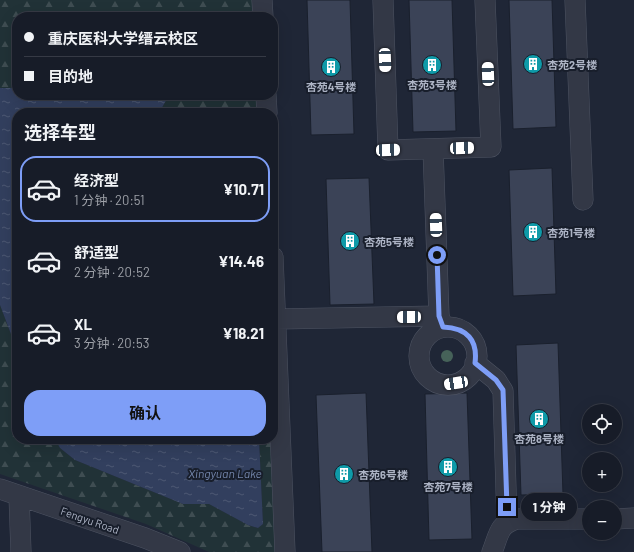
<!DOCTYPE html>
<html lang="zh">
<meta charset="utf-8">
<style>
:root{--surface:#171c28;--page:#202530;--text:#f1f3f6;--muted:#9ea1a8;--line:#363a45;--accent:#7e9ef7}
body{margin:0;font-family:Barlow,"Noto Sans SC",sans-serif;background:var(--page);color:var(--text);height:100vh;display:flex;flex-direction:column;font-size:15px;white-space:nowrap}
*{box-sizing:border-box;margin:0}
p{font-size:13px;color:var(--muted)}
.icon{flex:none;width:22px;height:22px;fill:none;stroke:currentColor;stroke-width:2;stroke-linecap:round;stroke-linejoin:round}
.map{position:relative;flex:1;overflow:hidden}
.panel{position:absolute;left:12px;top:108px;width:266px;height:336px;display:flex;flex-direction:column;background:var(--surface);border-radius:16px;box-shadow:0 4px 16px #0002,0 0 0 1px var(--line)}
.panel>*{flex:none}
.hud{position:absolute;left:12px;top:12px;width:266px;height:88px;border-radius:16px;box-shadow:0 4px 16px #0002,0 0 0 1px var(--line);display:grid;align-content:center;height:88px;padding:0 12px;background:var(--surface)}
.buttons{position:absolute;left:582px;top:404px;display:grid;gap:8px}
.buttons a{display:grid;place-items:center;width:40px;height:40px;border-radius:50%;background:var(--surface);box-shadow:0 4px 16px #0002,0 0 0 1px var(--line);font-size:20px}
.end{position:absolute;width:18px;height:18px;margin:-9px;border:5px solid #7e9ef7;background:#111;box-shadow:0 0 0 2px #111}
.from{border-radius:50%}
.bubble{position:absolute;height:28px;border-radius:14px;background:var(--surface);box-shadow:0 4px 16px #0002,0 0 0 1px var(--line);font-size:13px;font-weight:700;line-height:28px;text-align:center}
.car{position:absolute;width:12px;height:24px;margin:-12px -6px;border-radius:5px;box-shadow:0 0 3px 1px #0007;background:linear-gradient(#fff 24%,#345 0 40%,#fff 0 76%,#345 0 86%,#fff 0)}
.hud b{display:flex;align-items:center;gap:14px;height:38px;font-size:15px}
.hud b+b{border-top:1px solid var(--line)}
.hud i{width:10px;height:10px;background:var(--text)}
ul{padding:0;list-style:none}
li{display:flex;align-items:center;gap:12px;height:66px;margin:0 8px 6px;padding:0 4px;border:2px solid transparent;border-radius:16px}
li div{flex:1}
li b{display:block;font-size:15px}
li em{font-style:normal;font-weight:700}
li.active{border-color:var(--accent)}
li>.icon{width:36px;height:36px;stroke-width:1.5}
h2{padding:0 12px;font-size:18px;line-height:48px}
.primary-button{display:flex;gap:8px;margin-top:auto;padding:8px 12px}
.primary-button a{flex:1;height:46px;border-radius:16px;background:var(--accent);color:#111;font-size:16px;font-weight:700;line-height:46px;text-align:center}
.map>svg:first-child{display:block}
.forest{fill:url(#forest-firs)}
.water{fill:url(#water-ripples)}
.building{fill:#3b4357;stroke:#1a202d}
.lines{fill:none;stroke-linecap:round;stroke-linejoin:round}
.minor-casing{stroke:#4d5362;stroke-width:21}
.minor{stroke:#333846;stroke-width:20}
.tree{fill:#466259}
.route{stroke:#7e9ef7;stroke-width:5}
.labels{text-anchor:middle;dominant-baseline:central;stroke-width:4;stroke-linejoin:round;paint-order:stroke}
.poi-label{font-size:11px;font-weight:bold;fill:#acb3c4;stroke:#181e2b;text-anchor:start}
.street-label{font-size:11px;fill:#acb3c4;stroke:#181e2b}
.water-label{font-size:12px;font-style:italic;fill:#7486ac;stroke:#181e2b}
</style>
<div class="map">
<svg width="634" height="552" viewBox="0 0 634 552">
<defs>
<pattern id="forest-firs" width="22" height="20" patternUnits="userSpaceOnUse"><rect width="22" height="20" fill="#213237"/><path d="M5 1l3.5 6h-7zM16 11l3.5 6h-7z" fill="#3f4d52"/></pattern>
<pattern id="water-ripples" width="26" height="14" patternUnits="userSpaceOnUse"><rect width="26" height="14" fill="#323f5e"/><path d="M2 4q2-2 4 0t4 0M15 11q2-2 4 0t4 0" fill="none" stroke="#4d5873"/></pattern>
</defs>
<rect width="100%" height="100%" fill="#1f2636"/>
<path class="forest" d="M0,0H252L253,17H17V84L13,88H0Z
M169,95H256L257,113H159Z
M0,305L17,350V439H55L60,448L75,460L183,504H209L248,525L258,528L263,524L259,439H271L276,552H209L146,524L0,474Z"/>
<path class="water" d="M17,84V95H169L159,113H17V350L0,305V88H13Z
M55,439H259L263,524L258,528L248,525L209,504H183L75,460L60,448Z"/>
<path class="building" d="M307,0H350L354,134L311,135Z
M409,0H452L456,131L413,132Z
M509,0H552L556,127L513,129Z
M552,168L556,294L513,296L509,170Z
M369,178L374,304L330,305L326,179Z
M558,343L563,494L521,495L516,345Z
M366,393L372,552H322L316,395Z
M467,393L472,539L429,540L425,394Z"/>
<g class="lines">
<defs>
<path id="minor" d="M262,0L263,17
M383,0L388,150L491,147L485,0
M575,0L583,200
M266,95L267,113
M433,149L439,316L443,327
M273,257L285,552
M276,319L439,316
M419 356a29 29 0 1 1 58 0a29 29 0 1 1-58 0Z
M475,363L496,380L503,391L507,522
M0,489L145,538L180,552
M19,496L21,552
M615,519L634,518
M492,552C499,535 498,524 517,519H589"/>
</defs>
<use href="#minor" class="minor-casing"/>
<use href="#minor" class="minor"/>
</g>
<circle class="tree" cx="447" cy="356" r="6"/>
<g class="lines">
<path class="route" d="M437,255L439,316L443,327C467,328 478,340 475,363L496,380L503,390L507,507"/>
</g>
<defs>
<symbol id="building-disc" viewBox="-11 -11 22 22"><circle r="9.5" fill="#0f9aa8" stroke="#181e2b"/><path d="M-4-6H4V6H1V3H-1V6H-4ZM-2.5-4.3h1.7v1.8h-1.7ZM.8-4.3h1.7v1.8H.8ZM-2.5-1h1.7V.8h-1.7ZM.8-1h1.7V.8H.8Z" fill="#fff"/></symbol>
</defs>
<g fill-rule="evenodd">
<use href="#building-disc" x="522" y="53" width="22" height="22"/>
<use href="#building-disc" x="421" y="54" width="22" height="22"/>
<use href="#building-disc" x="320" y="56" width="22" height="22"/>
<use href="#building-disc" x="522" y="221" width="22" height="22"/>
<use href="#building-disc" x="339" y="230" width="22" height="22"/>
<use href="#building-disc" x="528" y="408" width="22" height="22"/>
<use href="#building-disc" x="437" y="456" width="22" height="22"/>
<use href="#building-disc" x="333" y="463" width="22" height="22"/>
</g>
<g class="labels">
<g class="poi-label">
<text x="547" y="64">杏苑2号楼</text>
<text x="432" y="84" text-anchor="middle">杏苑3号楼</text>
<text x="331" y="86" text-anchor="middle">杏苑4号楼</text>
<text x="547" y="232">杏苑1号楼</text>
<text x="364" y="241">杏苑5号楼</text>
<text x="539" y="438" text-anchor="middle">杏苑8号楼</text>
<text x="358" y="474">杏苑6号楼</text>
<text x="448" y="486" text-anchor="middle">杏苑7号楼</text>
</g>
<g class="street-label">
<text transform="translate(90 520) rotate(19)">Fengyu Road</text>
</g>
<g class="water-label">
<text x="225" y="473">Xingyuan Lake</text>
</g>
</g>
</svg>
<div class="buttons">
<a><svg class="icon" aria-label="locate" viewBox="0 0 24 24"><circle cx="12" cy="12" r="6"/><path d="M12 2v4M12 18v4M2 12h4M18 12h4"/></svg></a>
<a>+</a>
<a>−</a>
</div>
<i class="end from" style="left:437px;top:255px"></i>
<i class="end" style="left:507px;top:507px"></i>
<div class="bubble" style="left:521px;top:493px;width:56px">1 分钟</div>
<i class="car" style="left:385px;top:60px;rotate:178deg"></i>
<i class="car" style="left:488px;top:74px;rotate:358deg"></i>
<i class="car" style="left:462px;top:148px;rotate:88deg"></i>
<i class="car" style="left:388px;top:150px;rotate:88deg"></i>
<i class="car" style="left:436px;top:225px;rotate:358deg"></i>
<i class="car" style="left:409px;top:317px;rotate:269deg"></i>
<i class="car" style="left:456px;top:383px;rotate:261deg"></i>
<div class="hud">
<b><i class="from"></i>重庆医科大学缙云校区</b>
<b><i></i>目的地</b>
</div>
<section class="panel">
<h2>选择车型</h2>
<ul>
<li class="active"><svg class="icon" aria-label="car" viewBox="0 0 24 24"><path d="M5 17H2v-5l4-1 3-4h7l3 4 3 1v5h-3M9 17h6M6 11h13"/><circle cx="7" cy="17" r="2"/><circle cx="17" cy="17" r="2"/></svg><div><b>经济型</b><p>1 分钟 · 20:51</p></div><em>¥10.71</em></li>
<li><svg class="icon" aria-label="car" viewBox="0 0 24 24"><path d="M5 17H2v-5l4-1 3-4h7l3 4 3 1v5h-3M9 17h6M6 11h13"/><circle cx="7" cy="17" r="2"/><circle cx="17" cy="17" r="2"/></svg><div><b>舒适型</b><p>2 分钟 · 20:52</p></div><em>¥14.46</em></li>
<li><svg class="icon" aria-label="car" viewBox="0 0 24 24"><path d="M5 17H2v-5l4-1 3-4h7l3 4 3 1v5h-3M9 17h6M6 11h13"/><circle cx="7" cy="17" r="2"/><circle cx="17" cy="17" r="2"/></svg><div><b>XL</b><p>3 分钟 · 20:53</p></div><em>¥18.21</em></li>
</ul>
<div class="primary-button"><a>确认</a></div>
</section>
</div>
